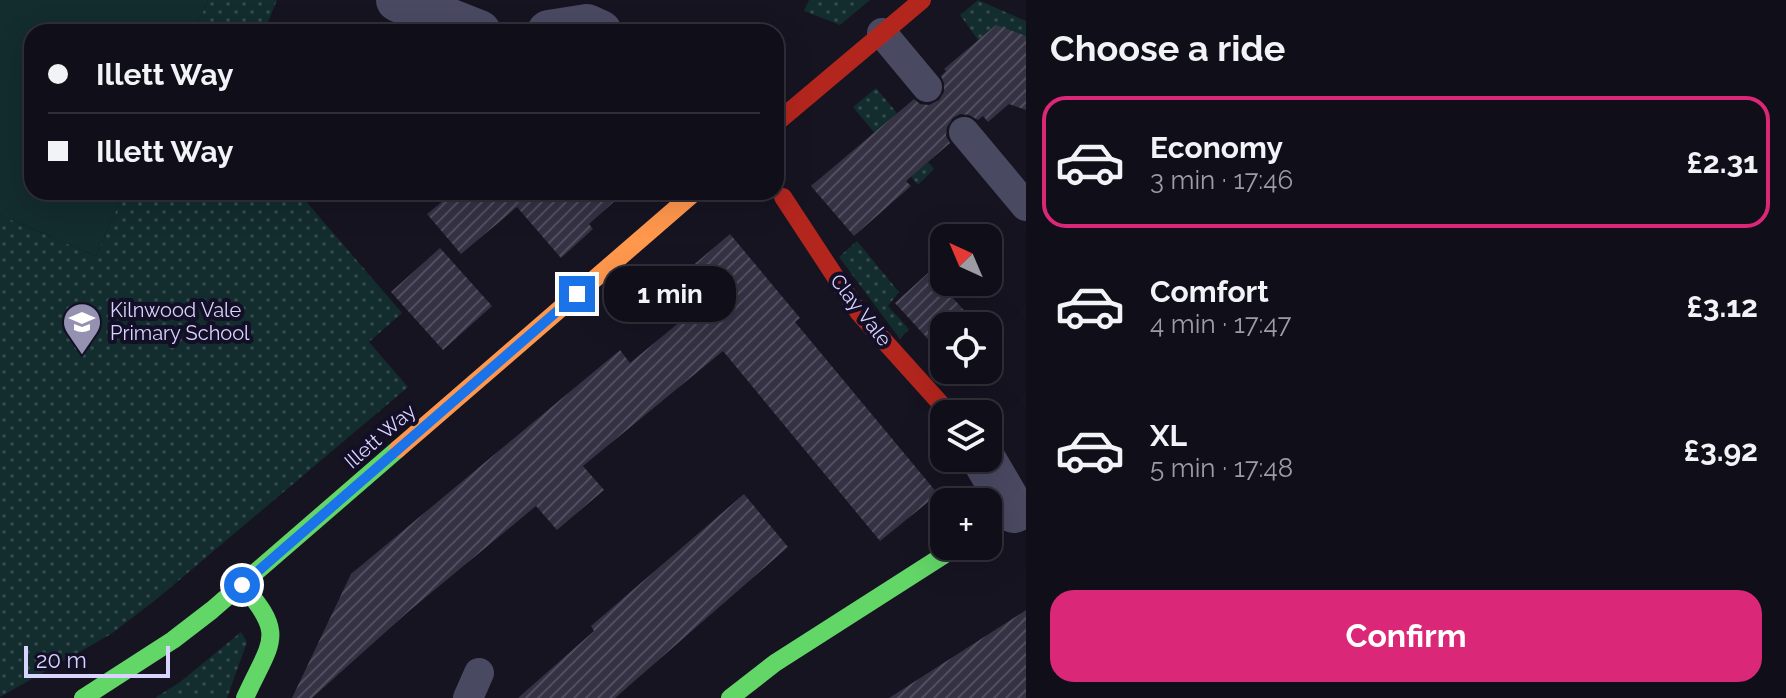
<!DOCTYPE html>
<meta charset="utf-8">
<style>
:root{--surface:#100f19;--page:#191822;--text:#f1f3f6;--muted:#9c9ca2;--line:#302f38;--accent:#db2777}
body{margin:0;font-family:Raleway,sans-serif;background:var(--page);color:var(--text);height:100vh;display:flex;flex-direction:column;font-size:30px;white-space:nowrap}
*{box-sizing:border-box;margin:0}
p{font-size:26px;color:var(--muted)}
.icon{flex:none;width:44px;height:44px;fill:none;stroke:currentColor;stroke-width:2;stroke-linecap:round;stroke-linejoin:round}
.map{position:relative;flex:1;overflow:hidden}
.drawer{display:flex;flex-direction:column;background:var(--surface);width:760px}
.drawer>*{flex:none}
.hud{position:absolute;left:24px;top:24px;width:760px;height:176px;border-radius:24px;box-shadow:0 8px 32px #0002,0 0 0 2px var(--line);display:grid;align-content:center;height:176px;padding:0 24px;background:var(--surface)}
.needle{width:52px;rotate:316deg}
.buttons{position:absolute;left:930px;top:224px;display:grid;gap:16px}
.buttons a{display:grid;place-items:center;width:72px;height:72px;border-radius:16px;background:var(--surface);box-shadow:0 8px 32px #0002,0 0 0 2px var(--line);font-size:40px}
.scale{position:absolute;left:24px;bottom:20px;width:146px;box-sizing:border-box;padding-left:8px;border:4px solid #d9d4ff;border-top:0;font-size:22px;line-height:28px;white-space:nowrap;color:#d9d4ff;-webkit-text-stroke:6px #130f26;paint-order:stroke}
.end{position:absolute;width:36px;height:36px;margin:-18px;border:10px solid #1a73e8;background:#fff;box-shadow:0 0 0 4px #fff}
.from{border-radius:50%}
.bubble{position:absolute;height:56px;border-radius:24px;background:var(--surface);box-shadow:0 8px 32px #0002,0 0 0 2px var(--line);font-size:26px;font-weight:700;line-height:56px;text-align:center}
.hud b{display:flex;align-items:center;gap:28px;height:76px;font-size:30px}
.hud b+b{border-top:2px solid var(--line)}
.hud i{width:20px;height:20px;background:var(--text)}
ul{padding:0;list-style:none}
li{display:flex;align-items:center;gap:24px;height:132px;margin:0 16px 12px;padding:0 8px;border:4px solid transparent;border-radius:24px}
li div{flex:1}
li b{display:block;font-size:30px}
li em{font-style:normal;font-weight:700}
li.current{border-color:var(--accent)}
li>.icon{width:72px;height:72px;stroke-width:1.5}
h2{padding:0 24px;font-size:36px;line-height:96px}
.button{display:flex;gap:16px;margin-top:auto;padding:16px 24px}
.button a{flex:1;height:92px;border-radius:24px;background:var(--accent);color:#fff;font-size:32px;font-weight:700;line-height:92px;text-align:center}
main{display:flex;flex:1;min-height:0}
.map>svg:first-child{display:block}
.grass{fill:url(#grass-dots)}
.garden{fill:#132c2d}
.building{fill:url(#building-hatch)}
.lines{fill:none;stroke-linecap:round;stroke-linejoin:round}
.lane{stroke:#4a4962;stroke-width:30}
.street{stroke:#4a4962;stroke-width:44}
.fast{stroke:#63d668;stroke-width:18}
.slow{stroke:#ff974d;stroke-width:18}
.jam{stroke:#b3261e;stroke-width:18}
.route{stroke:#1a73e8;stroke-width:10}
.labels{text-anchor:middle;dominant-baseline:central;stroke-width:8;stroke-linejoin:round;paint-order:stroke}
.poi-label{font-size:20px;fill:#d9d4ff;stroke:#130f26;text-anchor:start}
.street-label{font-size:20px;fill:#d9d4ff;stroke:#130f26}
</style>
<main>
<div class="map">
<svg width="1026" height="698" viewBox="0 0 1026 698">
<defs>
<pattern id="grass-dots" width="8" height="8" patternUnits="userSpaceOnUse" patternTransform="scale(2)"><rect width="8" height="8" fill="#132c2d"/><path d="M2 2h.1M6 6h.1" fill="none" stroke="#354a4c" stroke-width="1.8" stroke-linecap="round"/></pattern>
<pattern id="building-hatch" width="6" height="6" patternUnits="userSpaceOnUse" patternTransform="scale(2)"><rect width="6" height="6" fill="#343243"/><path d="M-1 1l2-2M0 6l6-6M5 7l2-2" fill="none" stroke="#514f5f"/></pattern>
</defs>
<rect width="100%" height="100%" fill="#161421"/>
<path class="grass" d="M208,0H277L264,32H194Z
M809,0H870L840,25L804,11Z
M978,0L1026,21V36L978,40L960,15Z
M876,88L897,113L885,124L921,167L928,162L934,169L918,185L853,107Z
M124,192H298L402,313L369,342L408,387L158,598L111,634L0,697V215L96,256Z
M857,241L899,292L888,306L909,329L900,339L839,257Z
M241,632L247,642L227,698H155L180,682Z"/>
<path class="garden" d="M0,0H208L194,32H32V192H124L96,256L0,215Z"/>
<path class="building" d="M996,25L1026,36V110L1009,104L988,122L983,116L978,120L969,115L960,114L953,118L947,127L946,136L950,143L906,181L911,186L854,236L811,186L914,99L920,104L929,105L939,100L944,92V83L941,76L946,71L944,69Z
M454,192H625L589,224L593,229L561,258L517,207L461,254L427,214Z
M730,234L800,318L795,322L938,494L880,541L723,351L583,466L604,490L557,530L536,506L409,611L312,698H292L351,574L620,350L630,363L699,306L677,279Z
M440,248L492,306L443,350L391,292Z
M929,272L972,319L964,326H944V345L938,350L895,303Z
M744,494L788,547L615,698H518L594,631L591,626Z
M1026,610V698H889Z"/>
<g class="lines">
<path class="lane" d="M882,33L927,87
M964,132L1026,206
M468,698L479,673"/>
<path class="street" d="M398,0L479,32
M549,32L587,26L600,32
M983,458L1014,511"/>
<path class="fast" d="M242,585C288,636 270,642 245,698
M83,698L173,640L212,610L398,449
M730,698L775,663L958,546"/>
<path class="slow" d="M398,449L695,192"/>
<path class="jam" d="M776,123L922,0
M783,197L859,313L950,414"/>
</g>
<g class="lines">
<path class="route" d="M242,585L577,294"/>
</g>
<defs>
<symbol id="school-pin" viewBox="-11 -11 22 30"><path d="M0 17L-7.5 6A9.5 9.5 0 1 1 7.5 6Z" fill="#9591b1" stroke="#130f26"/><path d="M0-5L7-2L0 1L-7-2ZM-4 1L0 2.5L4 1V4Q0 6-4 4Z" fill="#fff"/></symbol>
</defs>
<g fill-rule="evenodd">
<use href="#school-pin" x="60" y="300" width="44" height="60"/>
</g>
<g class="labels">
<g class="poi-label">
<text x="110" y="310">Kilnwood Vale<tspan x="110" dy="23">Primary School</tspan></text>
</g>
<g class="street-label">
<text transform="translate(861 310) rotate(52)">Clay Vale</text>
<text transform="translate(380 436) rotate(-41)">Illett Way</text>
</g>
</g>
</svg>
<div class="buttons">
<a><svg class="needle" viewBox="-14 -14 28 28"><path d="M0-13l5 13h-10z" fill="#e53935"/><path d="M0 13l5-13h-10z" fill="#9c9ca2"/></svg></a>
<a><svg class="icon" aria-label="locate" viewBox="0 0 24 24"><circle cx="12" cy="12" r="6"/><path d="M12 2v4M12 18v4M2 12h4M18 12h4"/></svg></a>
<a><svg class="icon" aria-label="layers" viewBox="0 0 24 24"><path d="M12 4l9 5-9 5-9-5zM3 14l9 5 9-5"/></svg></a>
<a>+</a>
</div>
<div class="scale">20 m</div>
<i class="end from" style="left:242px;top:585px"></i>
<i class="end" style="left:577px;top:294px"></i>
<div class="bubble" style="left:604px;top:266px;width:132px">1 min</div>
<div class="hud">
<b><i class="from"></i>Illett Way</b>
<b><i></i>Illett Way</b>
</div>
</div>
<section class="drawer">
<h2>Choose a ride</h2>
<ul>
<li class="current"><svg class="icon" aria-label="car" viewBox="0 0 24 24"><path d="M5 17H2v-5l4-1 3-4h7l3 4 3 1v5h-3M9 17h6M6 11h13"/><circle cx="7" cy="17" r="2"/><circle cx="17" cy="17" r="2"/></svg><div><b>Economy</b><p>3 min · 17:46</p></div><em>£2.31</em></li>
<li><svg class="icon" aria-label="car" viewBox="0 0 24 24"><path d="M5 17H2v-5l4-1 3-4h7l3 4 3 1v5h-3M9 17h6M6 11h13"/><circle cx="7" cy="17" r="2"/><circle cx="17" cy="17" r="2"/></svg><div><b>Comfort</b><p>4 min · 17:47</p></div><em>£3.12</em></li>
<li><svg class="icon" aria-label="car" viewBox="0 0 24 24"><path d="M5 17H2v-5l4-1 3-4h7l3 4 3 1v5h-3M9 17h6M6 11h13"/><circle cx="7" cy="17" r="2"/><circle cx="17" cy="17" r="2"/></svg><div><b>XL</b><p>5 min · 17:48</p></div><em>£3.92</em></li>
</ul>
<div class="button"><a>Confirm</a></div>
</section>
</main>
